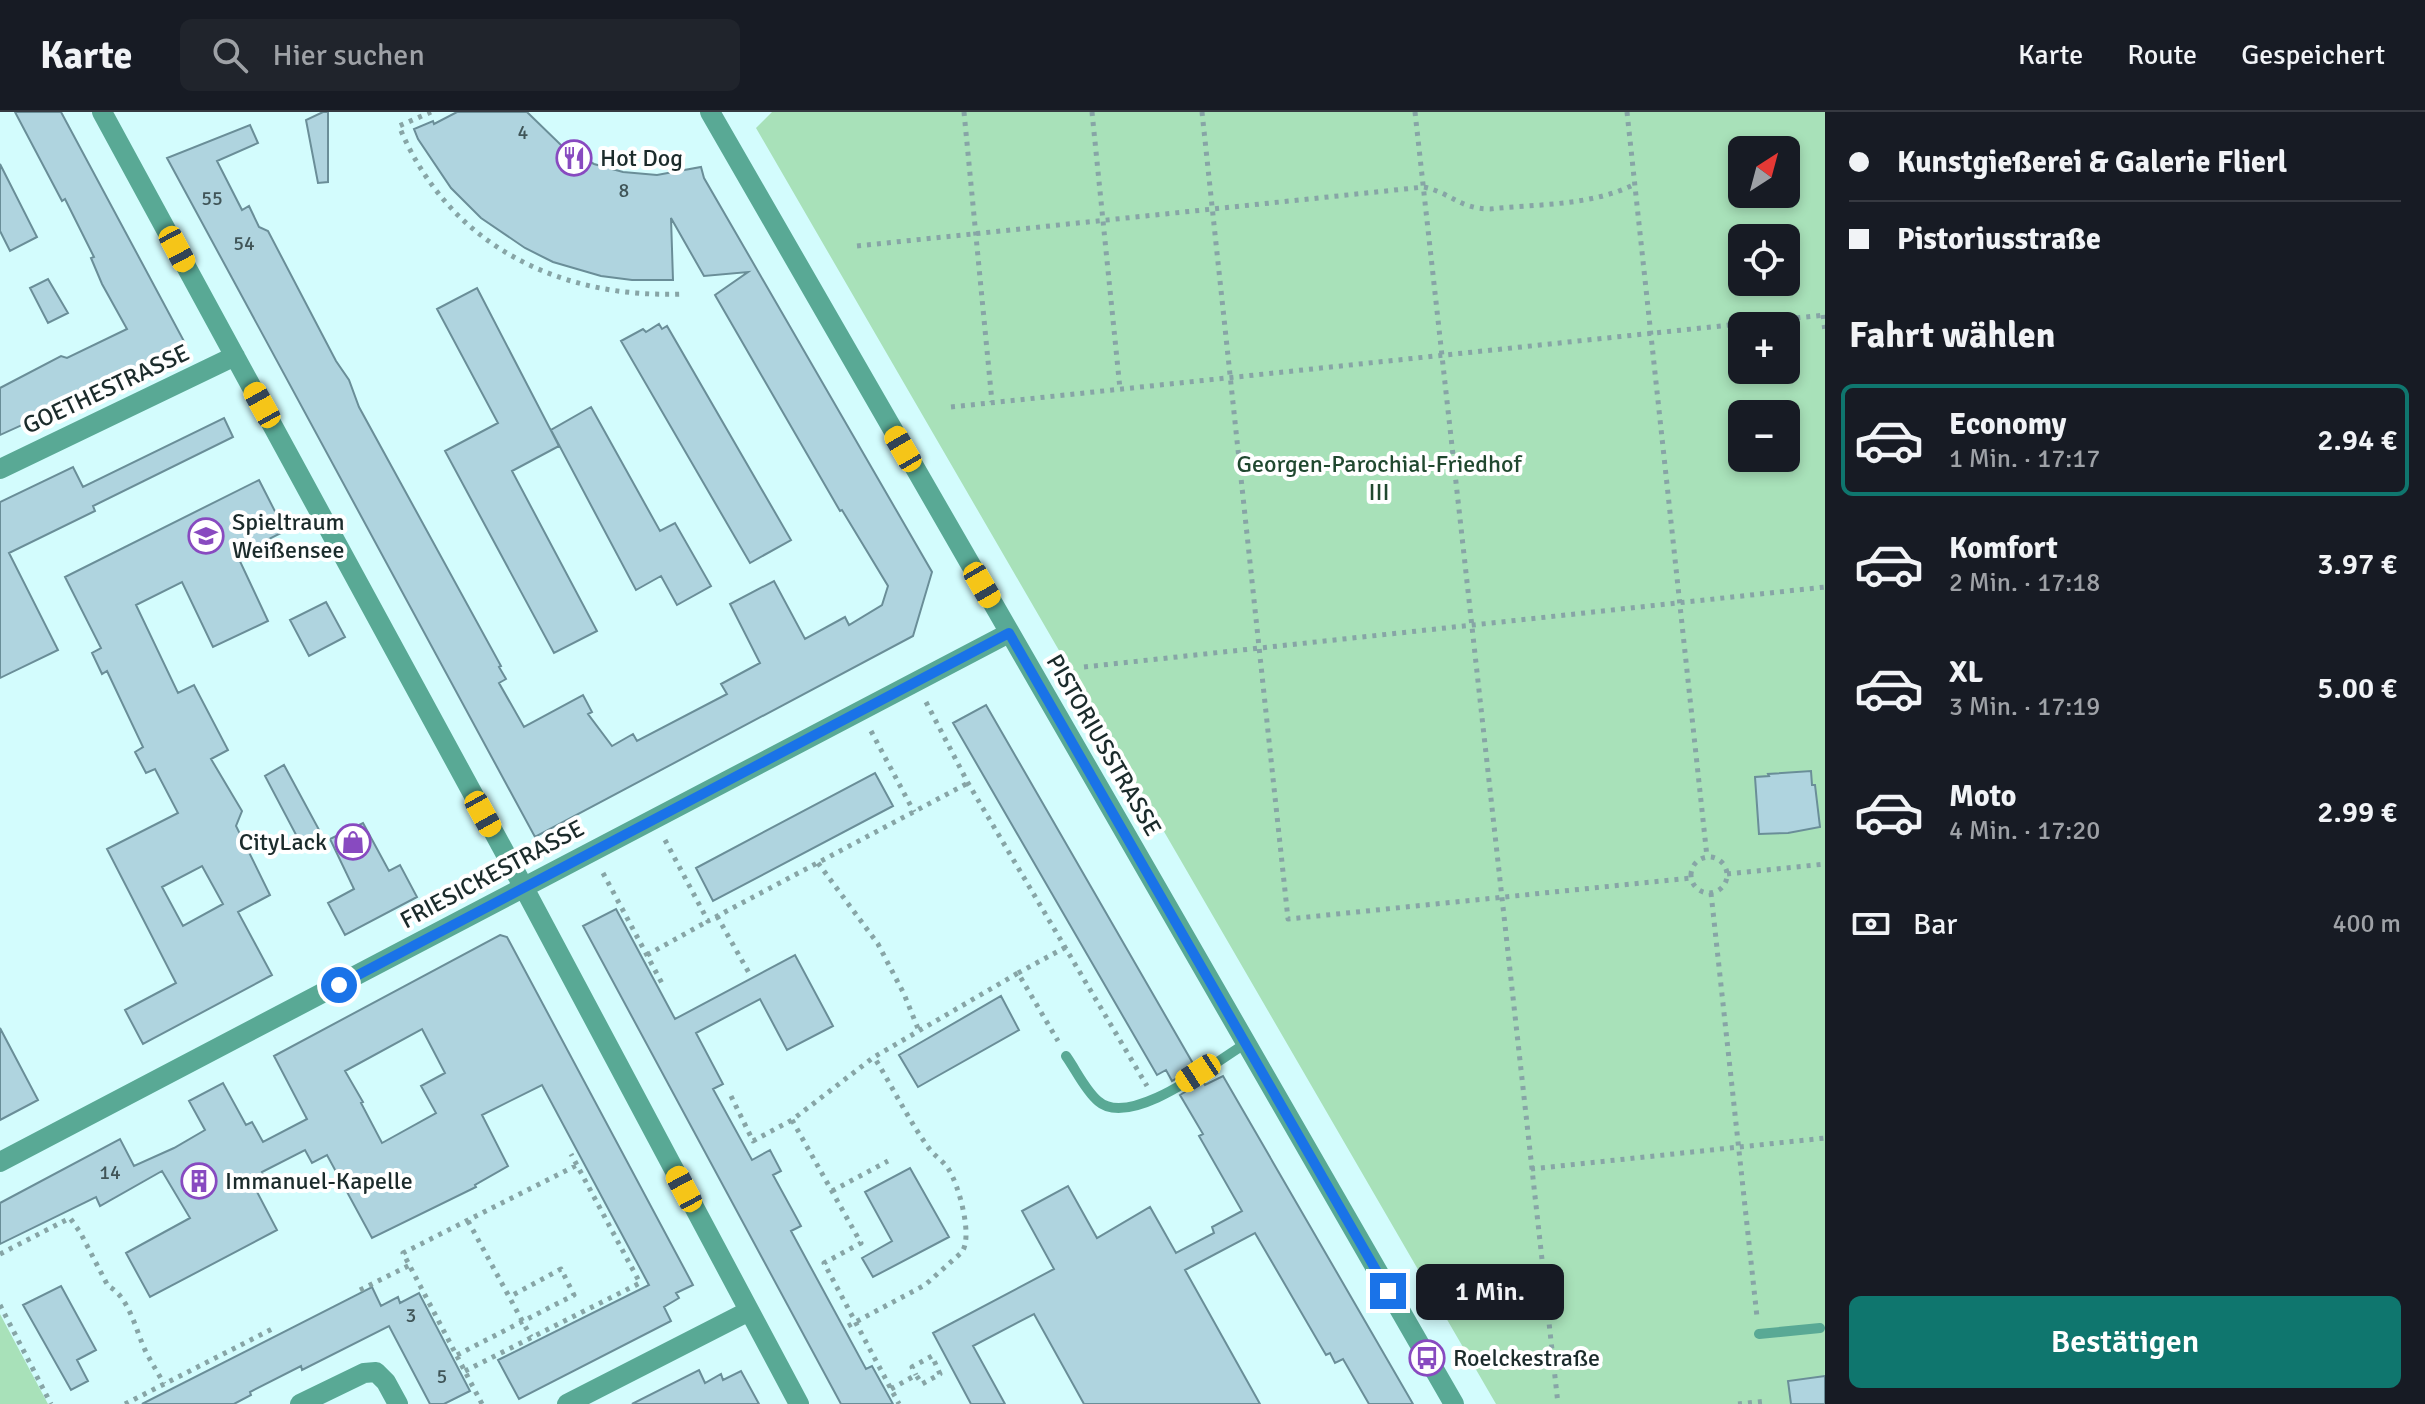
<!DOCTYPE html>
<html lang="de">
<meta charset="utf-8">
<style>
:root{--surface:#171b24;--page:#20242c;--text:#f1f3f6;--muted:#9ea1a6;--line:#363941;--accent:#0f766e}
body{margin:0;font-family:Signika,sans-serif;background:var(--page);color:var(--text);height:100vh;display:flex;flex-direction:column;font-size:30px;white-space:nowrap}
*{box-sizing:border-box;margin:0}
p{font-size:26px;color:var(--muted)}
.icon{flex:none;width:44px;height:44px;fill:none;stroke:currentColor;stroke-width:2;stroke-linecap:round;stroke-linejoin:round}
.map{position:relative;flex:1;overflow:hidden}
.sheet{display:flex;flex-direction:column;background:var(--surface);width:600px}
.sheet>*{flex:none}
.guide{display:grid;align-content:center;height:176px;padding:0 24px;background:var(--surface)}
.needle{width:52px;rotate:36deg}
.fabs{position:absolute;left:1728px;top:24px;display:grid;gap:16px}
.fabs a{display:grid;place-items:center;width:72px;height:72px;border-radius:12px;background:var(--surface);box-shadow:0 4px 12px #0003;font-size:40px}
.end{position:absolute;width:36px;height:36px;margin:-18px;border:10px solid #1a73e8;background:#fff;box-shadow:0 0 0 4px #fff}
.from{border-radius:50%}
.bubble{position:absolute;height:56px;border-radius:12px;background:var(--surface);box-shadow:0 4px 12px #0003;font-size:26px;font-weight:600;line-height:56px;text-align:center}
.car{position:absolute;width:24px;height:48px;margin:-24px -12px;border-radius:10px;box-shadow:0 0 6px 2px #0007;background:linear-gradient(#f5c518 24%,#345 0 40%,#f5c518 0 76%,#345 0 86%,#f5c518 0)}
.guide b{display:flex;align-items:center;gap:28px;height:76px;font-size:30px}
.guide b+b{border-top:2px solid var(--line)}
.guide i{width:20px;height:20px;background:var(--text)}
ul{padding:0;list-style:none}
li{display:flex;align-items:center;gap:24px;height:112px;margin:0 16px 12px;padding:0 8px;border:4px solid transparent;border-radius:12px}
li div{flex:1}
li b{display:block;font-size:30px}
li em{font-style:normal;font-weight:600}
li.active{border-color:var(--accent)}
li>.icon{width:72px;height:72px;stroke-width:1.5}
h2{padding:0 24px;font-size:36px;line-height:96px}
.pay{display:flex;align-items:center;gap:20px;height:88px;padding:0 24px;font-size:30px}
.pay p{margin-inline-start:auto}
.cta{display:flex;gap:16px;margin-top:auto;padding:16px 24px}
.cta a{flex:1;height:92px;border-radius:12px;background:var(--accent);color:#fff;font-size:32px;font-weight:600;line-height:92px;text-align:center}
header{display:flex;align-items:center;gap:48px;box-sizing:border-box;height:112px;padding:0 40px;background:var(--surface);border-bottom:2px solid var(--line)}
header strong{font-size:38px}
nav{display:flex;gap:44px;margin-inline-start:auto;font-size:28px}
.search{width:560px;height:72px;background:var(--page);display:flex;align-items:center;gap:20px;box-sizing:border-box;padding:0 28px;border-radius:12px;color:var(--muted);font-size:30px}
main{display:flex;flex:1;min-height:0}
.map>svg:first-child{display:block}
.green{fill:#a8e1b9;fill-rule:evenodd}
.building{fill:#afd4df;stroke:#6a8e98;stroke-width:2;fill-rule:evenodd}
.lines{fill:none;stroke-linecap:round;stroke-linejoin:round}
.path{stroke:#87a5a6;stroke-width:5;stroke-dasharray:4 6;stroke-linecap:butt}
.service{stroke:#59a995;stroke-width:10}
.minor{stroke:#59a995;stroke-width:20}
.tertiary{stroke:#59a995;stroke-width:20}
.route{stroke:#1a73e8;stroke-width:10}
.labels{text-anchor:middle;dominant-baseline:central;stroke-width:8;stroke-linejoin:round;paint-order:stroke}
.number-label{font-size:20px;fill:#405558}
.poi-label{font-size:24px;fill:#1b2b2b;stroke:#fff;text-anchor:start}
.street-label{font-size:24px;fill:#1b2b2b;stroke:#fff}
.park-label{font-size:24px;fill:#20482f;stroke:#fff}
</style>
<header>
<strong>Karte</strong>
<div class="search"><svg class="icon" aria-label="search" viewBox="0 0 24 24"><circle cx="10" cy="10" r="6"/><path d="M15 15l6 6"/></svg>Hier suchen</div>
<nav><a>Karte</a><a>Route</a><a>Gespeichert</a></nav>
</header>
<main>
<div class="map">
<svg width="1825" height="1292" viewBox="0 0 1825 1292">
<rect width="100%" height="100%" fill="#d3fcfd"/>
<path class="green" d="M772,0H1825V1292H1496L756,16ZM1742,38H1786V82H1742ZM1742,126H1786V170H1742ZM1742,214H1786V258H1742ZM1742,302H1786V346H1742Z
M0,1202L48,1292H0Z"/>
<path class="building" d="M15,0H61L186,233L99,278L0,323V276L61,244L67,246L127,217L102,172L91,146L94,145L65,87L62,89Z
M323,0H328V70L318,71L306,8Z
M457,0H527L563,35L594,52L623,60L657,63L701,55L704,66L932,460L913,524L535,725L167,46L250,13L258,31L217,49L242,98L249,94L259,115L268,119L336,249L349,268L359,295L501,554L499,555L506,567L499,571L524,615L583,583L592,600L588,602L612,634L633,622L637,629L727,582L721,572L760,551L730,492L774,469L805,527L845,505L849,513L882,493L888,474L842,398L840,399L715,183L748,160L704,164L671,106L673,168H632L601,164L553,150L525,136L481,106L451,76L418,27L414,17L433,9L434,12Z
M0,52L37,125L10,139L0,119Z
M48,167L68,201L48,211L30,176Z
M477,176L559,334L512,359L597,519L554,541L445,339L498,311L437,197Z
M659,212L662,217L667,214L791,428L750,451L621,229L643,217L646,220Z
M591,295L660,419L675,411L711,474L677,493L661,464L636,478L551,318Z
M224,306L233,325L93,394L95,399L9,441L58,538L0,566V390L73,355L83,375Z
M259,368L285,419L237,443L268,509L213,535L182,470L136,493L178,581L194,573L228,638L211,647L242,699L236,714L270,783L238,800L272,863L143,932L125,898L176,871L107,737L178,701L155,657L146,661L135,640L143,635L107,559L102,562L92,541L101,536L65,465ZM202,754L223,792L183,814L162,775Z
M326,490L345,525L309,544L290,508Z
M986,593L1195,955L1172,969L1166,958L1157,963L953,611Z
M284,653L324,727L304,738L265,664Z
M1811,659L1812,673H1815L1820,715L1788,721L1759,722L1755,665L1769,664L1768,662Z
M875,661L893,694L713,789L696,756Z
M363,711L389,759L400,753L417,785L345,823L328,791L354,777L330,727Z
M616,797L675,907L795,843L833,914L787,938L760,887L696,921L723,972L713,977L752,1048L770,1038L781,1059L773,1063L801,1114L791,1119L866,1257L872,1254L893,1292H841L583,814Z
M500,823L507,825L693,1173L676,1181L679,1186L664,1195L671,1209L519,1287L498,1248L649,1173L542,973L482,1003L508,1054L475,1073L476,1075L372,1126L327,1043L312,1051L305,1038L262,1060L268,1071L256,1078L277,1118L150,1185L126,1141L190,1106L162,1059L100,1094L96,1085L0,1132V1091L120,1027L134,1054L174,1036L205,1018L189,989L223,971L246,1013L252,1010L263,1030L307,1007L274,944ZM422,917L445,961L421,974L436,1001L382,1031L361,991L363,990L345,959Z
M1001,884L1019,918L918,975L899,943Z
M0,916L38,988L0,1008Z
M1223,964L1413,1292H1369L1343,1247L1335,1251L1330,1241L1326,1243L1255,1121L1185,1158L1260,1292H1084L1034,1202L973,1234L1005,1292H971L933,1221L1054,1157L1022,1099L1068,1074L1097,1126L1150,1095L1176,1141L1214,1121L1212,1115L1242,1099L1199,1024L1203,1022L1180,983L1203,969L1205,973Z
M910,1056L949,1125L873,1165L862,1146L892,1129L865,1080Z
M61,1174L96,1238L77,1248L88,1269L71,1278L23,1193Z
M372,1175L381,1194L398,1185L400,1191L419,1181L470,1279L444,1292H430L389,1214L302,1258L301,1254L250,1280L251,1283L234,1292H142Z
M699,1258L705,1271L721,1262L723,1268L741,1259L759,1292H632Z
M1825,1264V1292H1791L1788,1269Z"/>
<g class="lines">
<path class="path" d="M431,0L399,14C448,133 559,187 683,182
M964,0L992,290
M1092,0L1120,277
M1202,0L1288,807L1691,766
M1415,0L1558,1292
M1627,0L1707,745
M857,134L1424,75C1451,81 1460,97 1490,97C1537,92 1592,94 1635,72
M1823,203L1825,220
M951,295L1825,203
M1084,555L1825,475
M926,590L968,671L1147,974
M871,619L914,700
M665,728L708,809L968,671
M1691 763a18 18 0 1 1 36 0a18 18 0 1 1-36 0Z
M818,751L878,832L904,882L919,919
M603,761L664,875
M1727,762L1825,752
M1711,781L1757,1205
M717,804L749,861
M647,843L708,809
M1018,861L1066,835
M731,984L753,1029L792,1008L874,945L1018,861L1058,929
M792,1008L861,1131L824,1151L899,1292
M1531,1057L1825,1026
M832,1079L888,1049
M468,1109L531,1225
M0,1142L70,1106L80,1120L108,1174C129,1184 136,1219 145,1238C151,1250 158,1261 164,1272
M360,1178L410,1153
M0,1193L51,1292
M848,1214L925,1173L962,1140C973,1124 959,1074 949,1058C944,1049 934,1044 928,1035C908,1007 892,974 874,945
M457,1243L574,1183L561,1157L509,1185
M465,1259L640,1171L571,1042
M891,1277L916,1263L922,1272L940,1262L932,1244L912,1255L916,1263
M125,1292L276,1215
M482,1292L403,1141L577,1053
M1738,1292L1766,1289"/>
<path class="service" d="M1066,944C1076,958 1085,978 1098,989C1130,1018 1215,950 1245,932
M1759,1222L1820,1216"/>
<path class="minor" d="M102,0L523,774L799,1292
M0,357L235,244
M0,1050L1009,521
M300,1292L364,1261L376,1260L386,1270L398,1292
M567,1292L749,1199"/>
<path class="tertiary" d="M710,0L1454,1292"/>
</g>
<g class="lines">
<path class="route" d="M339,873L1009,521L1388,1179"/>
</g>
<defs>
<symbol id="restaurant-ring" viewBox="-11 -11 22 22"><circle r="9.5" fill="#fff" stroke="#884ac0" stroke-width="1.5"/><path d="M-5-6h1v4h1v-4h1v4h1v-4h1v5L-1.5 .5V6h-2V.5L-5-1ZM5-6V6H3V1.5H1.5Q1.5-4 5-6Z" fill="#884ac0"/></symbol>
<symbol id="school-ring" viewBox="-11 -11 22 22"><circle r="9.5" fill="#fff" stroke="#884ac0" stroke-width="1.5"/><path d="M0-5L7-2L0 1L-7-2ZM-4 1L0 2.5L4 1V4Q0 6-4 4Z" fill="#884ac0"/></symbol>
<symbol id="shop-ring" viewBox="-11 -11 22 22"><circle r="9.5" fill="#fff" stroke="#884ac0" stroke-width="1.5"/><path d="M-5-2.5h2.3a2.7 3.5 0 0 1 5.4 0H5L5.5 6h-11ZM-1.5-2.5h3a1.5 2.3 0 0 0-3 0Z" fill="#884ac0"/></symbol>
<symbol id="building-ring" viewBox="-11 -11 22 22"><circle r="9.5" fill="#fff" stroke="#884ac0" stroke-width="1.5"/><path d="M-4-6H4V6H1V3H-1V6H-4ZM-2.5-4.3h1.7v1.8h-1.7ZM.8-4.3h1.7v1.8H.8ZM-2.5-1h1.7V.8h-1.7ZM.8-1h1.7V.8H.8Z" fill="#884ac0"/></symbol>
<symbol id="bus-ring" viewBox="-11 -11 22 22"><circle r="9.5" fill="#fff" stroke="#884ac0" stroke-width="1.5"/><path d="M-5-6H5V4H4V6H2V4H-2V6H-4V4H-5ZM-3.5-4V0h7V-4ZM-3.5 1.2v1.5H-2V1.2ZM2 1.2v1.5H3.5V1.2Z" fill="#884ac0"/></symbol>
</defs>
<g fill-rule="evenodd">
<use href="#restaurant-ring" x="554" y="26" width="40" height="40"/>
<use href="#school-ring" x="186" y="404" width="40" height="40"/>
<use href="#shop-ring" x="333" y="710" width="40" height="40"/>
<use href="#building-ring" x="179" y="1049" width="40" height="40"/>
<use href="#bus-ring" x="1407" y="1226" width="40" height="40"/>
</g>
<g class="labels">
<g class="number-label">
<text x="523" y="20">4</text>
<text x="624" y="78">8</text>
<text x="212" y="86">55</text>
<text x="244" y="131">54</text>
<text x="110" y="1060">14</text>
<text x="411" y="1203">3</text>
<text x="442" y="1264">5</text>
</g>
<g class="poi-label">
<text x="600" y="46">Hot Dog</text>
<text x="232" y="410">Spieltraum<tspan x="232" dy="28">Weißensee</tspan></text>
<text x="327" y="730" text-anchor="end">CityLack</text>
<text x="225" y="1069">Immanuel-Kapelle</text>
<text x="1453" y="1246">Roelckestraße</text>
</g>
<g class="street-label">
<text transform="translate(106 277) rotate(-25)">GOETHESTRASSE</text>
<text transform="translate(1104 633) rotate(60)">PISTORIUSSTRASSE</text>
<text transform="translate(492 762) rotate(-28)">FRIESICKESTRASSE</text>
</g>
<g class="park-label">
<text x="1379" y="352">Georgen-Parochial-Friedhof<tspan x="1379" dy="28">III</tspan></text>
</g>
</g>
</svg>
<div class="fabs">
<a><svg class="needle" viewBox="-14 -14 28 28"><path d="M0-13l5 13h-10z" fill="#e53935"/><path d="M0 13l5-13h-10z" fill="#9ea1a6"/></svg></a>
<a><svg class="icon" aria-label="locate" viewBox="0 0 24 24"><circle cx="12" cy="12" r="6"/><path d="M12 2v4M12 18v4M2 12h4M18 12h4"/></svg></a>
<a>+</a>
<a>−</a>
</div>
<i class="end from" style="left:339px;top:873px"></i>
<i class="end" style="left:1388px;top:1179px"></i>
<div class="bubble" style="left:1416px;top:1152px;width:148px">1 Min.</div>
<i class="car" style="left:177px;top:137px;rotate:152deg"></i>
<i class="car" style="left:262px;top:293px;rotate:331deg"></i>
<i class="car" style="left:903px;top:337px;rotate:330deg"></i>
<i class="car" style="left:982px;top:473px;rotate:150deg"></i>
<i class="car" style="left:483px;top:702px;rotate:151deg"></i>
<i class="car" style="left:1198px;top:961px;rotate:237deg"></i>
<i class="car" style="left:684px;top:1077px;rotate:332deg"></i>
</div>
<section class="sheet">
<div class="guide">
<b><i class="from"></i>Kunstgießerei &amp; Galerie Flierl</b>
<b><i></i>Pistoriusstraße</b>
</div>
<h2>Fahrt wählen</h2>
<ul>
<li class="active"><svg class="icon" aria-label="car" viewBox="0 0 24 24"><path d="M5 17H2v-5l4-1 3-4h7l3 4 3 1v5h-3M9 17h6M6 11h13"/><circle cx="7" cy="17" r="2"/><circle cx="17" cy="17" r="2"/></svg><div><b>Economy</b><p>1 Min. · 17:17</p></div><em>2.94 €</em></li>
<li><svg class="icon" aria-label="car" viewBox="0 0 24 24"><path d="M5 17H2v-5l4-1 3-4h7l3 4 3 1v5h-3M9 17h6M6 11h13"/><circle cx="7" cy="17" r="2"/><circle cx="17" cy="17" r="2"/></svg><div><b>Komfort</b><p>2 Min. · 17:18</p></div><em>3.97 €</em></li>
<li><svg class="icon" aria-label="car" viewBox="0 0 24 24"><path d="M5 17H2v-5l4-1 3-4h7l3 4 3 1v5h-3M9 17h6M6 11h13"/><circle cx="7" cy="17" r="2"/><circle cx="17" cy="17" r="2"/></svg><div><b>XL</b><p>3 Min. · 17:19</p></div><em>5.00 €</em></li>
<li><svg class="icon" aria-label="car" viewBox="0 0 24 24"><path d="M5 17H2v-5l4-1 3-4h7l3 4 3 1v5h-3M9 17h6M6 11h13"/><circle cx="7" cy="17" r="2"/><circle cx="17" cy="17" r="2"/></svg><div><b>Moto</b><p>4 Min. · 17:20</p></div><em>2.99 €</em></li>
</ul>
<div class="pay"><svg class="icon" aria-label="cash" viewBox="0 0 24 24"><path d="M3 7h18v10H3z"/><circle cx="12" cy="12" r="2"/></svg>Bar<p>400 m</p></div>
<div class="cta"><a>Bestätigen</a></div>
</section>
</main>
